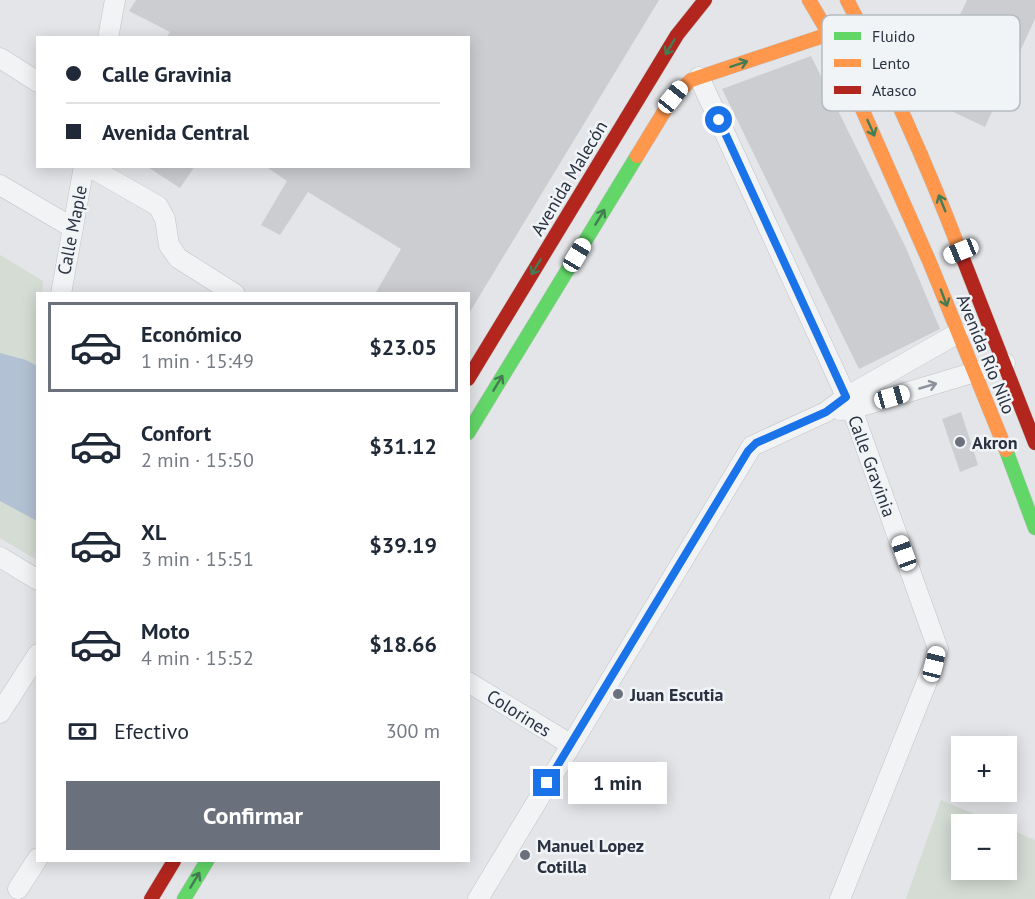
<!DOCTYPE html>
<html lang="es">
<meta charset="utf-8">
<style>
:root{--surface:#fff;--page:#f2f2f3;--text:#1f2937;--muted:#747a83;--line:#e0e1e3;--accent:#6b717c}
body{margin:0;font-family:"PT Sans",sans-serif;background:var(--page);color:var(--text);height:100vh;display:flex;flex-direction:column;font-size:22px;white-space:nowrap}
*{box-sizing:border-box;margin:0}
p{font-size:20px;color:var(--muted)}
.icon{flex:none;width:33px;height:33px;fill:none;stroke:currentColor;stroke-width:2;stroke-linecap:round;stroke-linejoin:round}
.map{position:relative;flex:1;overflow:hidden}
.details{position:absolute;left:36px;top:292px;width:434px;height:570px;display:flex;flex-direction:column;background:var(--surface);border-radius:0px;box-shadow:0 3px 15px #0003}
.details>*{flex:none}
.hud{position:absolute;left:36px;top:36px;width:434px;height:132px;border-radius:0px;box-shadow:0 3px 15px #0003;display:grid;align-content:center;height:132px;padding:0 30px;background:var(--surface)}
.controls{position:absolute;left:951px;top:736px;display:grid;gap:12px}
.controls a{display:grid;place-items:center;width:66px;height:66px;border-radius:0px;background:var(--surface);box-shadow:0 3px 15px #0003;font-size:30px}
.end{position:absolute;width:27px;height:27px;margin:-14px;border:8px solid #1a73e8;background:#fff;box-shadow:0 0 0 3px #fff}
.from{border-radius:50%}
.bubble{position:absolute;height:42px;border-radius:0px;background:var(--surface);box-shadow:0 3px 15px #0003;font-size:20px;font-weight:800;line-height:42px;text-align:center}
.car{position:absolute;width:18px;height:36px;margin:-18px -9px;border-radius:8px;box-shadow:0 0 4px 2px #0007;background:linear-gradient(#fff 24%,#345 0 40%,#fff 0 76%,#345 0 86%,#fff 0)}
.hud b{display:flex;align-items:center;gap:21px;height:57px;font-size:22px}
.hud b+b{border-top:2px solid var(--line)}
.hud i{width:15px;height:15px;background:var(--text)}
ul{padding:10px 0 0;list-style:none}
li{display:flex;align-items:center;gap:18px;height:90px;margin:0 12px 9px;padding:0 18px;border:3px solid transparent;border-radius:0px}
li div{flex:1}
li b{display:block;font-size:22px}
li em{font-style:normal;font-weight:800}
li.on{border-color:var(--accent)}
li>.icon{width:54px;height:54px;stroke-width:1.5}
.pay{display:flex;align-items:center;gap:15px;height:66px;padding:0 30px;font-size:22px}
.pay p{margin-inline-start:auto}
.cta{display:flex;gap:12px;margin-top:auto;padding:12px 30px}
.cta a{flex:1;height:69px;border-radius:0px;background:var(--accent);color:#fff;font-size:24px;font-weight:800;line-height:69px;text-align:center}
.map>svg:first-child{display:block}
.green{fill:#d4dcd4}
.water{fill:#b2c1d3}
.building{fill:#cccdd0}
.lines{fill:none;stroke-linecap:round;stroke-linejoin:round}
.street-casing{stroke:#c1c3c6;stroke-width:21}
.fast-casing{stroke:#c1c3c6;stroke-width:15}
.slow-casing{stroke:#c1c3c6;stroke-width:15}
.jam-casing{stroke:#c1c3c6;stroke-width:15}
.street{stroke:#f2f3f5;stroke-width:20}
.fast{stroke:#63d668;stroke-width:14}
.slow{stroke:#ff974d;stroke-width:14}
.jam{stroke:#b3261e;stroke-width:14}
.oneway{stroke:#447c53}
.oneway2{stroke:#8e929c}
.route{stroke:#1a73e8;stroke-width:8}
.poi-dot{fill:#6b717c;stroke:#f1f4f7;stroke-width:2}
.labels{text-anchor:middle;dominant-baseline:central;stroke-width:5;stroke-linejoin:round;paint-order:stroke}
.street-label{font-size:18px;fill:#2a3242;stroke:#f1f4f7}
.poi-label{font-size:18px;font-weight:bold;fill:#2a3242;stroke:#f1f4f7;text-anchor:start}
.key{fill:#f1f4f7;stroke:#b5bac1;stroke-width:1.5}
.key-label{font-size:16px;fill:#2a3242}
</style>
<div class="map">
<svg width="1035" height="899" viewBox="0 0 1035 899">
<rect width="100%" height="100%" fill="#e3e5e8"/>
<path class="green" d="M0,255L43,281L42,294H38L37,560L0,538Z
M941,800L1000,825H962V870H1006L1007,828L1035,840V899H906Z"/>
<path class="water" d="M0,353L26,360L37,366V521L0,501Z"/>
<path class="building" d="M136,0H659L468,315V294H375L401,249L308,192L280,235L261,225L287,181L265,166H468V38H166L170,32L129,11Z
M967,0H1035V19L985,127L922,97Z
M811,56L906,248L940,329L859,369L722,89Z
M146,166H195L180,188Z
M961,412L978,465L960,472L942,419Z"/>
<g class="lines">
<defs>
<path id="street" d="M108,38L115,0
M0,58L38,82
M699,77L852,409L938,649L934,664L840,899
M88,166L158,206L165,219L169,245L178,258L235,294
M0,185L73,228
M61,294L84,166
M840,410L852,409L1005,363
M0,557L38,580
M468,682L570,744
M0,713L38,654
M18,889L38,858
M478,899L752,446L826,412L846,397L958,333"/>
<path id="fast" d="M468,433L637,156
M1006,450L1035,528
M184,899L207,861"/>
<path id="slow" d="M809,0L829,34L930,263L1006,450
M847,0C890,81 927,165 960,251
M637,156L673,97L691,80L829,34"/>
<path id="jam" d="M960,251L1035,443
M468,379L677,35L705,0
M151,899L174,861"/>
</defs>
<use href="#street" class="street-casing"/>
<use href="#fast" class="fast-casing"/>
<use href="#slow" class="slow-casing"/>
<use href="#jam" class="jam-casing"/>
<use href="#street" class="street"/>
<use href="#fast" class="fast"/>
<use href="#slow" class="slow"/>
<use href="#jam" class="jam"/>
</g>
<defs><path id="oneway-shaft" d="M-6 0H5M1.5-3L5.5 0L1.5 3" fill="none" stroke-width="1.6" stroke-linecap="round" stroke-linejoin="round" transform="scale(1.5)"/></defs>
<g class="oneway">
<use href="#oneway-shaft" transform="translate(670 47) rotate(121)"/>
<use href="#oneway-shaft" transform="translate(739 64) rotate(-18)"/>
<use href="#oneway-shaft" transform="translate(871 128) rotate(66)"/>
<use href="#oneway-shaft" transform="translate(942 203) rotate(-112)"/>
<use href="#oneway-shaft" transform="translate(600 217) rotate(-59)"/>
<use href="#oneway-shaft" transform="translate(536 267) rotate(121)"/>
<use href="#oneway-shaft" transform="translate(944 298) rotate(69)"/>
<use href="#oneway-shaft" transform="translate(498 383) rotate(-59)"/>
<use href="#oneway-shaft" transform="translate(195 880) rotate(-59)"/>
</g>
<use class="oneway2" href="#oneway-shaft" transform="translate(928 386) rotate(-16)"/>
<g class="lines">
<path class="route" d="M547,783L748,451L756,443L826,412L846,397L719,120"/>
</g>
<g class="poi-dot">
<circle cx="960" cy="442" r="6"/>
<circle cx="618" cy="694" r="6"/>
<circle cx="525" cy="855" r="6"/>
</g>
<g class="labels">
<g class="street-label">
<text transform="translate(569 178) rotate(-59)">Avenida Malecón</text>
<text transform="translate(72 230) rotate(-79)">Calle Maple</text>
<text transform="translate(986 354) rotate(68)">Avenida Río Nilo</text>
<text transform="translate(872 466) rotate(70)">Calle Gravinia</text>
<text transform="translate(519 713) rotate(32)">Colorines</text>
</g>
<g class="poi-label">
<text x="972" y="442">Akron</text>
<text x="630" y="694">Juan Escutia</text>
<text x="537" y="845">Manuel Lopez<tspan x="537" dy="21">Cotilla</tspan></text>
</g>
</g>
<rect x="822" y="15" width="198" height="96" rx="9" class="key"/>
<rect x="834" y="32" width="27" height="8" fill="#63d668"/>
<rect x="834" y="59" width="27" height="8" fill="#ff974d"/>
<rect x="834" y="86" width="27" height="8" fill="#b3261e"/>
<g class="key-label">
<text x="872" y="42">Fluido</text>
<text x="872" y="69">Lento</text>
<text x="872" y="96">Atasco</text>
</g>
</svg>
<div class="controls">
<a>+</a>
<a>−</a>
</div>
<i class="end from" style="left:719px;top:120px"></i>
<i class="end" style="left:547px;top:783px"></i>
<div class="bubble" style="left:568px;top:762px;width:99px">1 min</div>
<i class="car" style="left:673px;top:97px;rotate:39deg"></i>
<i class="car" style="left:961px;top:251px;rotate:248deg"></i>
<i class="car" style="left:577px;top:255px;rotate:31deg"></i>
<i class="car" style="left:892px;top:397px;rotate:74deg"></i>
<i class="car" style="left:904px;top:553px;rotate:340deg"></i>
<i class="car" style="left:934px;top:664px;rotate:14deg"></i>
<div class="hud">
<b><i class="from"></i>Calle Gravinia</b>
<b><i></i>Avenida Central</b>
</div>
<section class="details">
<ul>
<li class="on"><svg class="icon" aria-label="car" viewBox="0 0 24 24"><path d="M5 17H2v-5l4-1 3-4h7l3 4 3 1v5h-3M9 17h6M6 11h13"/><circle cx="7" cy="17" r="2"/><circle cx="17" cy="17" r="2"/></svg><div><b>Económico</b><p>1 min · 15:49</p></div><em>$23.05</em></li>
<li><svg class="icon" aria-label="car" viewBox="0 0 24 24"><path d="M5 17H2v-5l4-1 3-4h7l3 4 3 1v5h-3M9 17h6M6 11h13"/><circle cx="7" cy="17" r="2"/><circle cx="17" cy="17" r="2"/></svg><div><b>Confort</b><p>2 min · 15:50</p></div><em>$31.12</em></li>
<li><svg class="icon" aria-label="car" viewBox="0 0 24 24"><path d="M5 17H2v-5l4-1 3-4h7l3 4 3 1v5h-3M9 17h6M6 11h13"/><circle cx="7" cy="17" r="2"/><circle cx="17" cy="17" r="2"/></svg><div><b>XL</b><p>3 min · 15:51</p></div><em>$39.19</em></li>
<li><svg class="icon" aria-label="car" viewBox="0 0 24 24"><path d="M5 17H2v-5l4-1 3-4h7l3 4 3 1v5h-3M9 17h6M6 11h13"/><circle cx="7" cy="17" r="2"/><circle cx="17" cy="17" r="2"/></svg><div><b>Moto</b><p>4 min · 15:52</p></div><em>$18.66</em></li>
</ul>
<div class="pay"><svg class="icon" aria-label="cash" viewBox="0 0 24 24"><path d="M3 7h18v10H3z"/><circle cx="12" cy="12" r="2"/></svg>Efectivo<p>300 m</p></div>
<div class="cta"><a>Confirmar</a></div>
</section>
</div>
